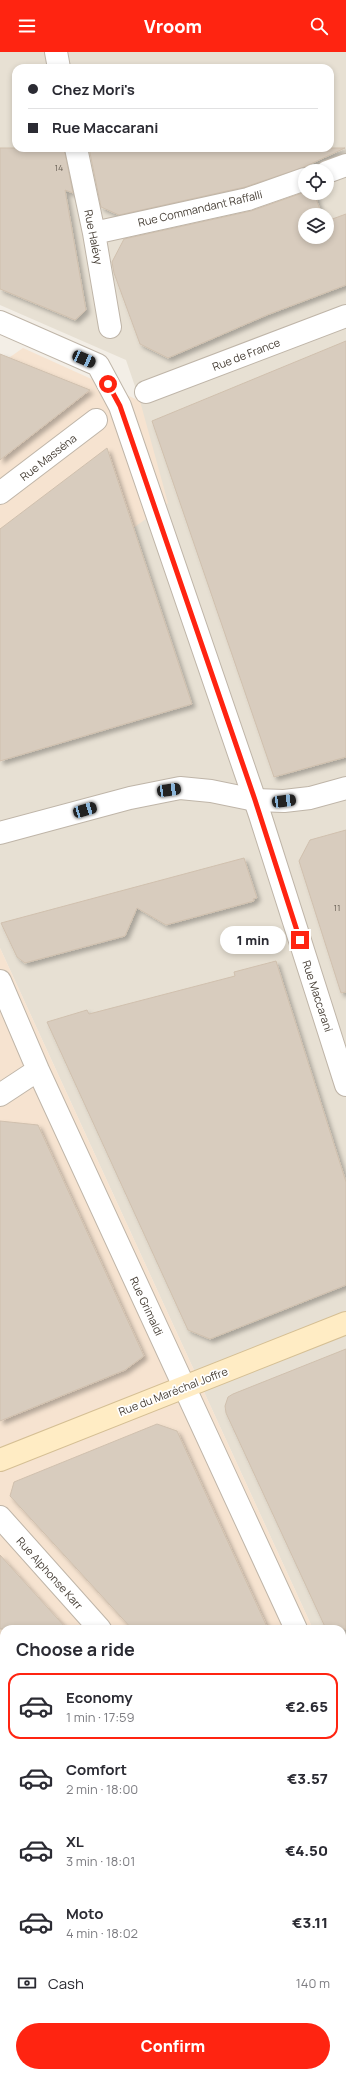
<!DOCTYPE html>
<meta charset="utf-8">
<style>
:root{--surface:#fff;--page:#f2f2f3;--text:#2b2b33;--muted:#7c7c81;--line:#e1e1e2;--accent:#ff2411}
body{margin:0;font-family:Manrope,sans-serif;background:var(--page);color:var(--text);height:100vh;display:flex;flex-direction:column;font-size:15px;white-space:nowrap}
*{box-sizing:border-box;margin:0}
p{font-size:13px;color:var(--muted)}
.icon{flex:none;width:22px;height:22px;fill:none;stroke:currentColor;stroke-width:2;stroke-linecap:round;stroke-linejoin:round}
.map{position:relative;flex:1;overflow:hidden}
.panel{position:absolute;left:0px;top:1573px;width:346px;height:452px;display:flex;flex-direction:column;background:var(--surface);border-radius:12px 12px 0 0;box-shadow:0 2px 6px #0003}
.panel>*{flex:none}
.hud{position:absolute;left:12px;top:12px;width:322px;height:88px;border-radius:12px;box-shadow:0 2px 6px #0003;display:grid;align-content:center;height:88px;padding:0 16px;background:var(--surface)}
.tools{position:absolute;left:298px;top:112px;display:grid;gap:8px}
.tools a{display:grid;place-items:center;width:36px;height:36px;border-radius:50%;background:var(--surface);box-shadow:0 2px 6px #0003;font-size:20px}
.end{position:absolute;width:18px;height:18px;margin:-9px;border:5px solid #ff2411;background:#fff;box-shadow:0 0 0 2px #fff}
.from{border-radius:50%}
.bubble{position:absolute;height:28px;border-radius:14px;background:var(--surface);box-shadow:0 2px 6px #0003;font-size:13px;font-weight:800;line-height:28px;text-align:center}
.car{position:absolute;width:12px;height:24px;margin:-12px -6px;border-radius:5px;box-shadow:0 0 3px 1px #0007;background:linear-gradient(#222 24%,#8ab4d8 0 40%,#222 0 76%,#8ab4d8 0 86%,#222 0)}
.hud b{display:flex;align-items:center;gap:14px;height:38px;font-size:15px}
.hud b+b{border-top:1px solid var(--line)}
.hud i{width:10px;height:10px;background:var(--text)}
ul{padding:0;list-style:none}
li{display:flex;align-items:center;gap:12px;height:66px;margin:0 8px 6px;padding:0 8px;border:2px solid transparent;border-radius:12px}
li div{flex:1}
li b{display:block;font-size:15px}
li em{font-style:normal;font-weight:800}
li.current{border-color:var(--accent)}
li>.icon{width:36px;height:36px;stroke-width:1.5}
h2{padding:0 16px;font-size:18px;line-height:48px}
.pay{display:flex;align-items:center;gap:10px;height:44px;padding:0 16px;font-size:15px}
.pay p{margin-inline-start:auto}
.primary-button{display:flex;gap:8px;margin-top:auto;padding:8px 16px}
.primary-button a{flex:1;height:46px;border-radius:24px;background:var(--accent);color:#fff;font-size:16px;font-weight:800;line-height:46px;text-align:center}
header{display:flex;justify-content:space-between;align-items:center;height:52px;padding:0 16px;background:var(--accent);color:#fff;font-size:18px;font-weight:800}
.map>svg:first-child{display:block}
.residential{fill:#e7e0d3;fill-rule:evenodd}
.commercial{fill:#f6e3d0}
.building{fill:#d8ccbe;stroke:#d0c0ae;filter:url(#shadow)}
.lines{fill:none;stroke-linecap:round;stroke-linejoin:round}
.pedestrian-casing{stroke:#bfb5a8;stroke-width:24}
.minor-casing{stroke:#bfb5a8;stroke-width:24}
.tertiary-casing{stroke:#bfb5a8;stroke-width:24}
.secondary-casing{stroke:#d5bf94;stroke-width:24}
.pedestrian{stroke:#fff;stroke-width:22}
.minor{stroke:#fff;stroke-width:22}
.tertiary{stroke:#fff;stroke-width:22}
.secondary{stroke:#ffecc4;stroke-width:22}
.route{stroke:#ff2411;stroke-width:5}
.labels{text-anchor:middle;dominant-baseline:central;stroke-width:3.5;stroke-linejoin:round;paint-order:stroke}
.number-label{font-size:9px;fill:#6a6257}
.street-label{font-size:11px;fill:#463e35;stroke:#fff}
</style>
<header><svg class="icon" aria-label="menu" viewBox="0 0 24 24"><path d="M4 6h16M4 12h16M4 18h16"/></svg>Vroom<svg class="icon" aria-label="search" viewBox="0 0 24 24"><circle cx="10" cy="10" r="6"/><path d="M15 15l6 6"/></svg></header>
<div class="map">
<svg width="346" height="2025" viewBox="0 0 346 2025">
<defs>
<filter id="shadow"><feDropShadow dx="3.5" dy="3.5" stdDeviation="2" flood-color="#0004"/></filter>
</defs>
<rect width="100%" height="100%" fill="#f3eee6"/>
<path class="residential" d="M0,0H346V1638L342,1640V1577H313L0,896V572L140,349L126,308L0,253ZM16,16H330V96H16ZM305,119H327V141H305ZM305,163H327V185H305Z
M346,1706V2025H0V1890L4,1888V2021H342V1708Z"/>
<path class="commercial" d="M23,296L140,349L168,451L0,572V312Z
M0,896L313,1577H4V1888L0,1890Z"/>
<path class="building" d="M0,96H64L73,141L65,138L86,258L75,268L0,237Z
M89,96H345L304,115L245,135L119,163L101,155Z
M305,140L314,141L322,163H305V185H327V169L346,162V233L267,263L168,306L140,292L114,221L112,210L124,187L251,159Z
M346,289V705L274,725L152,369Z
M0,302L90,338L0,408Z
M107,396L192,652L0,709V477Z
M346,778V940L341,941L299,809L310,788Z
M244,806L257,846L253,847L254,849L166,873L137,856L125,884L25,911L17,905L1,871Z
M276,909L346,1130V1233L210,1287L188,1278L47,970L87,958L89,962L235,924L234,920Z
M0,1069L38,1073L144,1304L125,1318L0,1369Z
M346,1297V1577H326L226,1361L225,1354L228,1345L233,1342Z
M157,1372L177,1379L268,1577H132L10,1444L14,1430Z
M0,1503L67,1577H0Z"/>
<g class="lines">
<defs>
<path id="pedestrian" d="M56,0L59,16
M76,96L94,181L110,275
M327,120L346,113
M94,181L248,147L305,127
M146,340L346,264
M0,441L96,368"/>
<path id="minor" d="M0,270L98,313L120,354L260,763L346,1033
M0,929L38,1018L296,1577
M0,1043L38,1018
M0,1465L100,1577
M342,1676L346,1685
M342,1845L346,1849"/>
<path id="tertiary" d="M0,781L130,746L180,736L211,739L255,748L284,749L310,746L346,736"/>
<path id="secondary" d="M0,1408L346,1271
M342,1694L346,1692
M0,1873L4,1870"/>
</defs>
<use href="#pedestrian" class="pedestrian-casing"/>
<use href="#minor" class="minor-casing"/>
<use href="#tertiary" class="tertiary-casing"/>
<use href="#secondary" class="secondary-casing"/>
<use href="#pedestrian" class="pedestrian"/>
<use href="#minor" class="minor"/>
<use href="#tertiary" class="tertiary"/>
<use href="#secondary" class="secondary"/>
</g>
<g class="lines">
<path class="route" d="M108,332L120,354L255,748L300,888"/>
</g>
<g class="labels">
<g class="number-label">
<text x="59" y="115">14</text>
<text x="337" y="855">11</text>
</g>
<g class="street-label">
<text transform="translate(200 156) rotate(-13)">Rue Commandant Raffalli</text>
<text transform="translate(94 185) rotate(79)">Rue Halévy</text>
<text transform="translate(246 302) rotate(-21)">Rue de France</text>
<text transform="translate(48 405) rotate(-38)">Rue Masséna</text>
<text transform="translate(318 944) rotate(72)">Rue Maccarani</text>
<text transform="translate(147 1254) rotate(65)">Rue Grimaldi</text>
<text transform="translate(173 1339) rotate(-21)">Rue du Maréchal Joffre</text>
<text transform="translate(50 1521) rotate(48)">Rue Alphonse Karr</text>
</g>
</g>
</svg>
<div class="tools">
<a><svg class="icon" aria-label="locate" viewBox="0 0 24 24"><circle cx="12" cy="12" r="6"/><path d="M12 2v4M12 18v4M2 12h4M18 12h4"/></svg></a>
<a><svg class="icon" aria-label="layers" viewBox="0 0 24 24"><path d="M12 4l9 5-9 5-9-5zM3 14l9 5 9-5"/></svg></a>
</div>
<i class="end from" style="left:108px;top:332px"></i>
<i class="end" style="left:300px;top:888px"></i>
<div class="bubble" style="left:220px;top:874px;width:66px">1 min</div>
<i class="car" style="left:84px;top:307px;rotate:114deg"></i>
<i class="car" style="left:169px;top:738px;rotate:82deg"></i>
<i class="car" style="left:284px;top:749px;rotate:83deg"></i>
<i class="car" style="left:85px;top:758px;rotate:74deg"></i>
<div class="hud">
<b><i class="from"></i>Chez Mori's</b>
<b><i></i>Rue Maccarani</b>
</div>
<section class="panel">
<h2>Choose a ride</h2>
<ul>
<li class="current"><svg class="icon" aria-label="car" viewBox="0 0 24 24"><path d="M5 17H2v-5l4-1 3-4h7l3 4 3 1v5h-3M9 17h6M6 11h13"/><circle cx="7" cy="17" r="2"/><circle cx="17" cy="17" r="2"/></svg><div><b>Economy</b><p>1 min · 17:59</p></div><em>€2.65</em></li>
<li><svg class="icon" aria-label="car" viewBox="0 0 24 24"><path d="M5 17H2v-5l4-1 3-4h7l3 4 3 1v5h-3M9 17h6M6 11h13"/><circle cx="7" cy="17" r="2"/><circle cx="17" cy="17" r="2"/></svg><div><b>Comfort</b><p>2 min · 18:00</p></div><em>€3.57</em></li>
<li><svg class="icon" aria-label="car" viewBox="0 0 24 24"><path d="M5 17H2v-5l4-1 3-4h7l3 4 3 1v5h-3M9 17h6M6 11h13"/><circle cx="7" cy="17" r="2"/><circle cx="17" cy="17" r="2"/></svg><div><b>XL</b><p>3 min · 18:01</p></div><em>€4.50</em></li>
<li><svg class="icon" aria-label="car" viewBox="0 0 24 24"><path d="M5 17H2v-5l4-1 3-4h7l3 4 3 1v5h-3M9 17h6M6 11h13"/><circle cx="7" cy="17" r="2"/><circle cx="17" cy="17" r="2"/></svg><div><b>Moto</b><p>4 min · 18:02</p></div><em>€3.11</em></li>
</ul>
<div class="pay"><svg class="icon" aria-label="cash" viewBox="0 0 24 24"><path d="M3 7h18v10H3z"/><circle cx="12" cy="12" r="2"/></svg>Cash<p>140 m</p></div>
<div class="primary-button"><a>Confirm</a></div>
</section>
</div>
